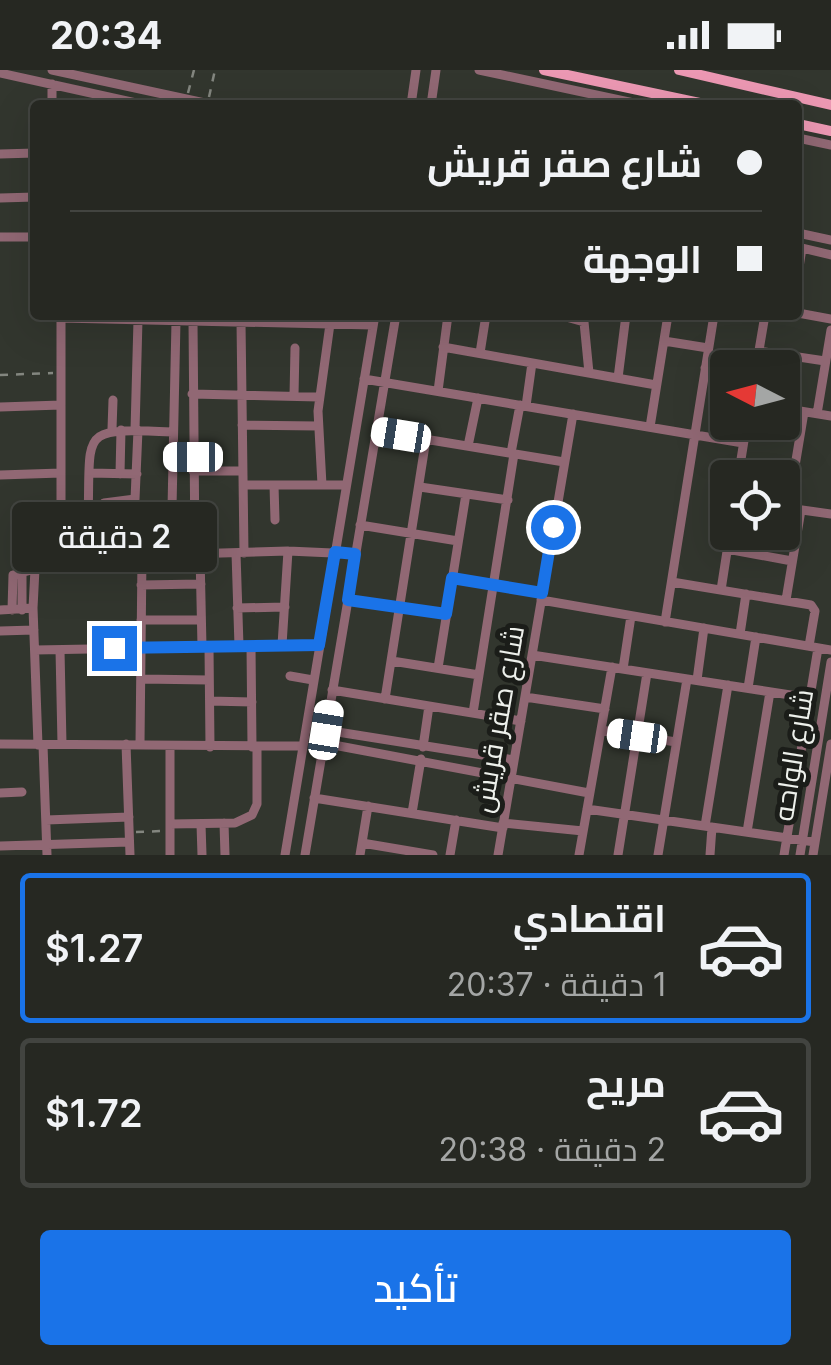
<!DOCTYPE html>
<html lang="ar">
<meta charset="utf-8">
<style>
:root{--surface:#262822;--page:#32342f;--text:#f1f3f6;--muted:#a4a6a5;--line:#424440;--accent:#1a73e8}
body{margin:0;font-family:Inter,Cairo,sans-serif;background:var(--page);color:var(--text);direction:rtl;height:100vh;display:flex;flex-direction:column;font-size:38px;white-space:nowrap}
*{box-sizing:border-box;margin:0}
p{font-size:32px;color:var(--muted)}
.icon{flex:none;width:55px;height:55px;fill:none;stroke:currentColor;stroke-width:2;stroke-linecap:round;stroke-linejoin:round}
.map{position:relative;height:785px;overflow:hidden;direction:ltr}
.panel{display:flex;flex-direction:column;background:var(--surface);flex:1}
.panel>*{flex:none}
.banner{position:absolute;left:30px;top:30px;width:772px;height:220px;border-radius:10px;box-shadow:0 10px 40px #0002,0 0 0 2px var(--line);direction:rtl;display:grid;align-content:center;height:220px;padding:0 40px;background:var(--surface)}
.needle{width:65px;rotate:276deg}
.fabs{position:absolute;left:710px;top:280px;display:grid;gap:20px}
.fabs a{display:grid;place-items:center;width:90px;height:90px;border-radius:10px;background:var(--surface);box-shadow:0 10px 40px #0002,0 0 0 2px var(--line);font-size:50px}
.end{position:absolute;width:45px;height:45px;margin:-22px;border:12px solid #1a73e8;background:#fff;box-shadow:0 0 0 5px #fff}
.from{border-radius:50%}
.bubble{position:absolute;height:70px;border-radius:10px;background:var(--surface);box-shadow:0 10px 40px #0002,0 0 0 2px var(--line);font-size:32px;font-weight:600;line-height:70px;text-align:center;direction:rtl}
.car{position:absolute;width:30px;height:60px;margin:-30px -15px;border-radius:12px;box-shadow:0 0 8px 2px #0007;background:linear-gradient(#fff 24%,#345 0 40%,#fff 0 76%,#345 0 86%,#fff 0)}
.banner b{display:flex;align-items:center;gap:35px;height:95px;font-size:38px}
.banner b+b{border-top:2px solid var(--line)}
.banner i{width:25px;height:25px;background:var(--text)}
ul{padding:18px 0 0;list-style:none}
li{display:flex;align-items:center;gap:30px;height:150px;margin:0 20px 15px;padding:0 20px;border:5px solid var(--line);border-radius:10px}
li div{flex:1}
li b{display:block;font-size:38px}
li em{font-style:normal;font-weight:600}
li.selected{border-color:var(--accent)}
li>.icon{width:90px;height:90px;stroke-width:1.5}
.button{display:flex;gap:20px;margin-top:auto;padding:20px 40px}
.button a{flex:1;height:115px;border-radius:10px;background:var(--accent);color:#fff;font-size:40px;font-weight:600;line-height:115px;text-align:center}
.status{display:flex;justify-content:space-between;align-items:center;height:70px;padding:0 50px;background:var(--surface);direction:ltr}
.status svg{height:28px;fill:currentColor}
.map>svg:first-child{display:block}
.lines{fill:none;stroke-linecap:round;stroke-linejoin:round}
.path{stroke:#83867f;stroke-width:2.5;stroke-dasharray:8 8;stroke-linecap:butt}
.minor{stroke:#916874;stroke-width:9}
.major{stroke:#ec98b3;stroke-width:10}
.route{stroke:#1a73e8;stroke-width:12}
.labels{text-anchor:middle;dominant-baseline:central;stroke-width:10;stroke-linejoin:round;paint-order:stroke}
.street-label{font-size:28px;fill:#edf0eb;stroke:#1b1d19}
</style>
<div class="status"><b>20:34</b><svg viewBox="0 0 49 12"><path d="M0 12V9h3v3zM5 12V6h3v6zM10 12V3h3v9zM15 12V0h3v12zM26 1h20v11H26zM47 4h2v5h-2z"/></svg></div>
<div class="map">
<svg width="831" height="785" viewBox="0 0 831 785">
<rect width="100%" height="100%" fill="#32362e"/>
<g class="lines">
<path class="path" d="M188,23L194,0
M209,27L215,0
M0,305L53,303
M136,762L163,761"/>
<path class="minor" d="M52,0L214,35
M479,0L643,35
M0,3L145,35
M52,14V35
M411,35L416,0
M431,35L436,0
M798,68L831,75
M0,84L35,83
M0,128L35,127
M798,163L831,170
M0,167H35
M798,177L831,185
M798,204L802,178
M798,243L831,249
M559,245L584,252L589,303
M61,248L373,255
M193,251L195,484
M241,252L244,483
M664,271L708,278
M443,277L656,315
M759,281L825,291
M480,283L486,245
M705,298L728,302
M756,298L765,245
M618,308L626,245
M364,309L743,373
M438,321L448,245
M192,324L319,327
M294,326L295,278
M526,336L532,293
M0,337L61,335
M782,338L831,346
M817,344L831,260
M242,355L318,356
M650,357L668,245
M112,359L113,330
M135,360L138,250
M376,361L564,392
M468,376L478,328
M511,383L520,335
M193,401H243
M90,403L137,404
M120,404L121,360
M0,405L61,403
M738,408L747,352
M243,415H346
M274,415L275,450
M322,415L318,341L330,254
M420,417L508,430
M788,438L804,342
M795,439L831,444
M60,449L96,450L104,433L135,429L138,360
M88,450C91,359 77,358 172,362
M360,455L458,471
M60,474L73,470L74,449
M727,479L792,491
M236,483L239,576
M200,484L202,577
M171,485L176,251
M61,488V245
M22,500V540
M452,508L542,523
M672,512L811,535L815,541L809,576
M141,515L201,514
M721,520L730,462
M348,530L447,544
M541,530L831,580
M786,530L801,440
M33,538L38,675
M237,538L285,537
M0,540L33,538L35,499L50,488L288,481L355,484
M12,540L13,505L35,499
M141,550H201
M665,552L714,245
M0,561L34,560
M740,564L746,524
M282,575L288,481
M251,576L252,677
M209,577L210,677
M35,580L319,575
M60,580L62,674
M532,585L810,628
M392,591L479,605
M438,598L466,424
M623,599L631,546
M290,606L313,610
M141,609L209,610
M697,610L704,558
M748,618L756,567
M332,620L521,651
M525,627L605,639
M385,629L426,369
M210,631L252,632
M473,643L514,384
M325,660L514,690
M601,660L676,672
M323,673L589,723
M0,674L302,676
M126,674L130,785
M140,674L142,486
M43,675L47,785
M170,676V785
M423,677L429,636
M0,723L22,722
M314,728L503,758
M587,739L815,772
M412,743L421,689
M46,750L129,747
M224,753L225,785
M503,753L583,761
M170,754L235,753L252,745L257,734V677
M201,754L202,785
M705,756L728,615
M747,762L770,622
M362,773L433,785
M0,776L129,772
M285,785L375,245
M305,785L396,245
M360,785L368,736
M450,785L456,750
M498,785L573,344
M579,785L612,597
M618,785L647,603
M658,785L687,609
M710,785L712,757
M784,785L818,578
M800,785L831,592
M813,785L831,674"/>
<path class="major" d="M544,0L709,35
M679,0L831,35
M798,54L831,61"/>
</g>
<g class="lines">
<path class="route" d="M114,578L319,575L335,482L355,484L348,530L446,544L452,508L542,523L553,457"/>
</g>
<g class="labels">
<g class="street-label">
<text transform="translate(498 649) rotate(-80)">شارع صقر قريش</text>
<text transform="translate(793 685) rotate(-81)">شارع الواحه</text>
</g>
</g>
</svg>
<div class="fabs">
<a><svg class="needle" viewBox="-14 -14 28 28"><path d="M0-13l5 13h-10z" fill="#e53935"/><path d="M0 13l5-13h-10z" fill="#a4a6a5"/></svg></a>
<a><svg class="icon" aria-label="locate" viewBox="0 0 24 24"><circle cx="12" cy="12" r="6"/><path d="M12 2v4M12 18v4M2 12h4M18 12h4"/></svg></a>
</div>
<i class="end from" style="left:553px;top:457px"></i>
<i class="end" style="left:114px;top:578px"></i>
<div class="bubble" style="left:12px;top:432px;width:205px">2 دقيقة</div>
<i class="car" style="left:401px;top:365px;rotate:279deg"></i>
<i class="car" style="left:193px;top:387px;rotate:270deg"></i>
<i class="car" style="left:326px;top:660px;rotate:9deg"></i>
<i class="car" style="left:637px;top:666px;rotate:278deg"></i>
<div class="banner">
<b><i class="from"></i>شارع صقر قريش</b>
<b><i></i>الوجهة</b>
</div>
</div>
<section class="panel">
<ul>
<li class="selected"><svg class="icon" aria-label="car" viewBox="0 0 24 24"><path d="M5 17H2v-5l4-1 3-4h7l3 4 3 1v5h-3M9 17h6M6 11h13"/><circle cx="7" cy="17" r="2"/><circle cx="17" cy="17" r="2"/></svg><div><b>اقتصادي</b><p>1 دقيقة · 20:37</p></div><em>$1.27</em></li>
<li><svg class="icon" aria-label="car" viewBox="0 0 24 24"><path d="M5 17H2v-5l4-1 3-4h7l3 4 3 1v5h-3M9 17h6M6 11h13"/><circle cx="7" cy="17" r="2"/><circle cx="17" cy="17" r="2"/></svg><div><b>مريح</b><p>2 دقيقة · 20:38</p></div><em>$1.72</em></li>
</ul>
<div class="button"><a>تأكيد</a></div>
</section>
